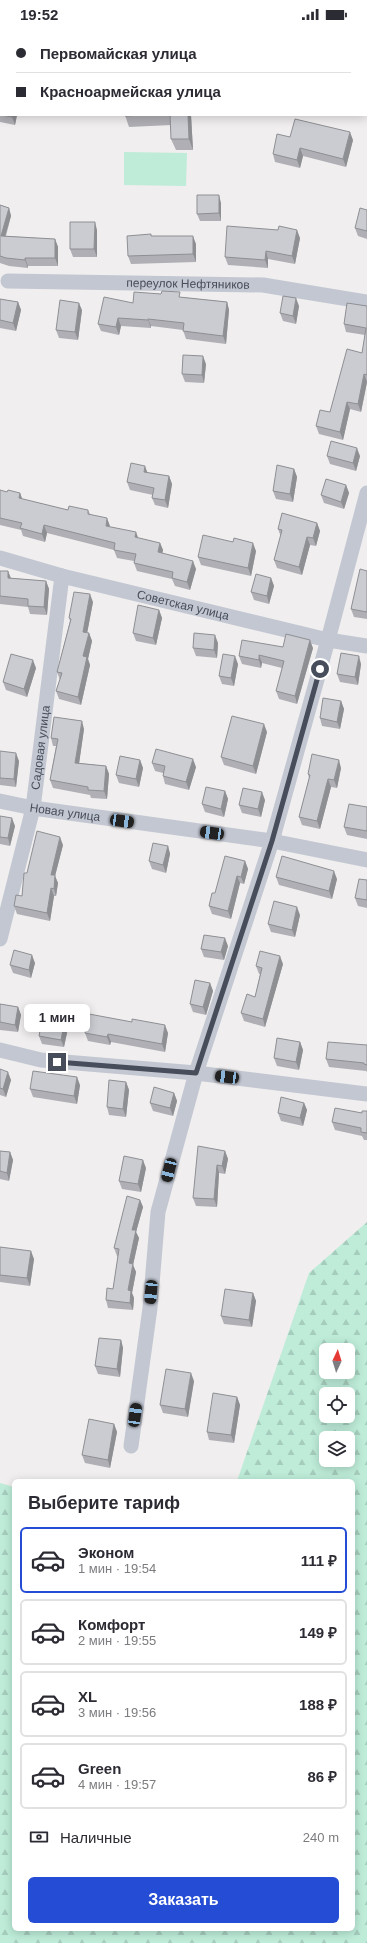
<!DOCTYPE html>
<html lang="ru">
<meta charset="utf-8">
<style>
:root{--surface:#fff;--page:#f2f2f3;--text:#2b2b33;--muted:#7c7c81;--line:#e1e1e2;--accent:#244cd4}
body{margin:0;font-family:Helvetica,sans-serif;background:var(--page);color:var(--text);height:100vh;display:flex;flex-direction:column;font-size:15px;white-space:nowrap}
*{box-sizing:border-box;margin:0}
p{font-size:13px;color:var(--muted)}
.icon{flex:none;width:22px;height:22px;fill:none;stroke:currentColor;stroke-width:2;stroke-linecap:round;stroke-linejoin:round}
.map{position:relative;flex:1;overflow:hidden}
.side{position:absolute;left:12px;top:1451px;width:343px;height:452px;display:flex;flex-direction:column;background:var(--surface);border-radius:6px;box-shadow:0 2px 10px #0003}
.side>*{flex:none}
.banner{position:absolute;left:0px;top:0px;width:367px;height:88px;box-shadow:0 2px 10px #0003;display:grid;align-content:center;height:88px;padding:0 16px;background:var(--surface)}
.needle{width:26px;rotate:4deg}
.fabs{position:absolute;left:319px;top:1315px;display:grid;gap:8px}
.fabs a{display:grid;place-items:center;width:36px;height:36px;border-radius:6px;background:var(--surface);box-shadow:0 2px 10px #0003;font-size:20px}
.end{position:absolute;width:18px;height:18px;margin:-9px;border:5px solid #474d5a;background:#fff;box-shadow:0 0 0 2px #fff}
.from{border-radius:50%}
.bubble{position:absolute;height:28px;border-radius:6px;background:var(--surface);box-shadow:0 2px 10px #0003;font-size:13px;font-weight:800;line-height:28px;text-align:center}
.car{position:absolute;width:12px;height:24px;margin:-12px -6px;border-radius:5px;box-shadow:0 0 3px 1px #0007;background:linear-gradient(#222 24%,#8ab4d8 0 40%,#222 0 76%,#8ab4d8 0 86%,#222 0)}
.banner b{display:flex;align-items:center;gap:14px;height:38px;font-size:15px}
.banner b+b{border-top:1px solid var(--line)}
.banner i{width:10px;height:10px;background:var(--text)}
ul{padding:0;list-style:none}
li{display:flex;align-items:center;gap:12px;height:66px;margin:0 8px 6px;padding:0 8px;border:2px solid var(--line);border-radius:6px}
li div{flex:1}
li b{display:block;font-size:15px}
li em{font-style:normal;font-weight:800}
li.active{border-color:var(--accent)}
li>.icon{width:36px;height:36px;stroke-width:1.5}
h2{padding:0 16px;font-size:18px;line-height:48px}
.pay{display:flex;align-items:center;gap:10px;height:44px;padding:0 16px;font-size:15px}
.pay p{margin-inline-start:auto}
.button{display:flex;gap:8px;margin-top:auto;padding:8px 16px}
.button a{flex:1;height:46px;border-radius:6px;background:var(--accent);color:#fff;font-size:16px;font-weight:800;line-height:46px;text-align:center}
.status{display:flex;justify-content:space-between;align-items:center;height:28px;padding:0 20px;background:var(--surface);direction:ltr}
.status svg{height:11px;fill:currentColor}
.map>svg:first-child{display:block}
.forest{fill:url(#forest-firs);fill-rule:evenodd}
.garden{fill:#beecd9}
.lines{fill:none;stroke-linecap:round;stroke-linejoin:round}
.street{stroke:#c2c7d2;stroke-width:15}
.wall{fill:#afafb5}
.shaded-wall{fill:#8e8f93}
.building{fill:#cbccd2;stroke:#8e8f93}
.route{stroke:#474d5a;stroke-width:5}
.labels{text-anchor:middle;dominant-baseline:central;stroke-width:4;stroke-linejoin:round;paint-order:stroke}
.street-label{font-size:12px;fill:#474d5a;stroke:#fff}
</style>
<div class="status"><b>19:52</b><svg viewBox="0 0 49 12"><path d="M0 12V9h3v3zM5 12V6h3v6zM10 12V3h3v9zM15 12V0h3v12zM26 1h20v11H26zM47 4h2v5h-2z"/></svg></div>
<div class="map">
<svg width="367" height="1915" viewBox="0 0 367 1915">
<defs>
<pattern id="forest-firs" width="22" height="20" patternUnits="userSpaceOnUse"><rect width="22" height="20" fill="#beecd9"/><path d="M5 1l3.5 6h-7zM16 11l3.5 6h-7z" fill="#a5ccbc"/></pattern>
</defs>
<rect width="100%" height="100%" fill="#f0eeee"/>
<path class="forest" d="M367,1194V1915H0V1455L14,1459V1901H353V1453H237L309,1245ZM326,1322H348V1344H326ZM326,1366H348V1388H326ZM326,1410H348V1432H326Z"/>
<path class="garden" d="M124,124L187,125L186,158L124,157Z"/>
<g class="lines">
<g class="street">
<path d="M319,0L326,1"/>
<path d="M236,1L243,0"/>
<path d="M366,7H367"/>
<path d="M0,28L1,29"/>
<path id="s1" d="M8,253L263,257L367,274"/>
<path id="s2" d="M0,530L62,548L328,612L367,618"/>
<path id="s3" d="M0,773L33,780L272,813L367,832"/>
<path id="s4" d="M0,911L33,780L62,548"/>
<path d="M0,1022L41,1032L196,1045L367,1066"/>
<path d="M131,1418L150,1280L158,1184L196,1045L272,813L328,612L367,465"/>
</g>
</g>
<path class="wall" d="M0,50L1,87H17L15,97L0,94Z
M125,87H191L193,122H176L171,111V97L129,99Z
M290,109L353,112L346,139L303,128L300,140L275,134L273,126Z
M221,175V193H200L197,186Z
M0,177L9,180L11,188L6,208L55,211L58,219V238H28V240L9,238L0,235Z
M367,182V211L358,208L355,200Z
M97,202V229H73L70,221Z
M300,210L295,236L268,231V240L228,237L225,229Z
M196,216V234L131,236L128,228Z
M181,269L227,274L229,282L226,316L186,311L183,302L151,298V300L121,298L119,307L101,303L98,296L133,275Z
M0,271L18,274L21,282L16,303L0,300Z
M299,278L296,296L283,293L280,285Z
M367,278V354L361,384L350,381L343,412L319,406L316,398L330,384L362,325L365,307L346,304L344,296Z
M82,282L78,312L59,310L56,302Z
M206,336L204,355L185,354L182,346Z
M327,428H360L356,443L330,436Z
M294,441L297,449L293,474L276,471L273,463Z
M148,445L169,448L172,456L168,480L155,477L152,470L153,467L130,462L127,454Z
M346,457L349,465L344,481L324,475L321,467Z
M0,462L7,464L20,465L22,471L68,482H88L90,486L110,499L139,510L160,515L163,522L162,525L196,541L190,562L175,558L172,551L137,543L134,535V533L117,530L114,522L47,505L45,514L23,508L21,502L0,497Z
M317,495L320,503L316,518L310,517L302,547L277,540L274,532L281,509L278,501Z
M256,523L251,548L201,537L198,529Z
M0,543H8L11,550L46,553L49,561L47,587L30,586L28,579L0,576Z
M367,543V591L354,589L351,581Z
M271,550L274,558L269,576L254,572L251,564Z
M93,574L87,605H89L92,613L88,631L90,637L81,677L59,671L56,663L60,652L57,644L70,593L69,590Z
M159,582L162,590L156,617L136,613L133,605Z
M218,615L217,630L196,628L193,620Z
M283,619L313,620L297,676L279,671L276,663L282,640L262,635L261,640L242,636L239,628Z
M238,636L234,658L222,656L219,648Z
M361,636L358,657L340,654L337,646Z
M36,640L27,669L6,662L3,654Z
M341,673L344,681L340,701L322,698L320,690Z
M84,701L79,735L106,738L109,746L107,771L91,770L90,767L53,760L50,752L56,718H53L51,710Z
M267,704L256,746L224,737L221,729Z
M0,723L19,733L16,759L0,757Z
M140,732L143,740L139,759L119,755L116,747Z
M152,735L196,739L189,762L165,756L163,748V745L155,743Z
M341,740L337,760L331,759L320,801L302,797L299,789L309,750L308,746Z
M225,763L228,771L224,789L205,784L202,776Z
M265,772L261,789L242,785L239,777Z
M367,779V811L347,807L344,799Z
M0,788L15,798L10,818L0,816Z
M63,817L55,848L58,855L56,868H54L50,893L17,886L14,878L22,868L27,845Z
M168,818L170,826L166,845L152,841L149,833Z
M245,833L248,841L244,856L240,855L231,891L212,886L209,878L215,865Z
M276,849L337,851L332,871L279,857Z
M367,852V880L358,878L355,870Z
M300,887L295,909L271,904L268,896Z
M228,918L224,932L204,929L201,921Z
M35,935L31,950L13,945L10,937Z
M283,936L265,999L244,993L241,985L255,969L260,946H259L256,938Z
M210,955L213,963L206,987L193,984L190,976Z
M0,976L18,979L21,987L18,1004L0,1002Z
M65,992L68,1000L64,1019L42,1016L39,1008Z
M85,1005H168L165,1024L111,1014L110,1017L88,1013Z
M300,1014L303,1022L299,1042L277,1038L274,1030Z
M367,1017V1044L366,1043L329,1039L326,1031Z
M0,1041L11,1052L6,1069L0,1067Z
M126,1054L129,1062L126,1089L109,1087L107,1079Z
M80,1057L77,1076L33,1069L30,1061Z
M174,1065L177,1073L173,1088L153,1083L150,1075Z
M304,1075L307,1082L303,1098L281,1093L278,1085Z
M367,1083V1112H364L362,1108L335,1102L332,1094Z
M0,1123L10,1124L13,1132L9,1153L0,1151Z
M225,1123L228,1131L225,1146L219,1145L217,1179L196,1178L193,1170Z
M146,1140L141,1164L122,1161L119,1153Z
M140,1172L143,1179L136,1204L139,1210L133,1237L136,1244L132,1265L134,1270L133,1282L108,1280L106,1272L113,1261L118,1229L117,1228L114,1220Z
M0,1219L34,1231L30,1258L0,1254Z
M253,1265L256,1273L252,1299L224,1296L221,1288Z
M121,1312L123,1320L120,1349L98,1346L95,1338Z
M194,1353L188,1389L163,1385L160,1377Z
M237,1369L240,1377L234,1415L209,1412L207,1404Z
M114,1396L117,1404L110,1440L85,1435L82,1427Z"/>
<path class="shaded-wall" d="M366,29L367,32V41L366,45Z
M12,87H17L15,97L12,89Z
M188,87H191L193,122L189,111Z
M350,104L353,112L346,139L343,131Z
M300,120L303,128L300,140L297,132Z
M219,167L221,175V193L219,185Z
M9,180L11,188L3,215L1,208Z
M95,194L97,202V229L94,221Z
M297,202L300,210L295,236L292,228Z
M193,208L196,216V234L193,226Z
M55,211L58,219V238L55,230Z
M266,223L268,231V240L265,232Z
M25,230L28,238V240L25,232Z
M296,270L299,278L296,296L293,288Z
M18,274L21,282L16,303L13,295Z
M227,274L229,282L226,316L223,308Z
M79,275L82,282L78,312L75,304Z
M118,290L121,298L119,307L116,299Z
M148,291L151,298V300L148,292Z
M203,328L206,336L204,355L202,347Z
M364,346L367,354L361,384L358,376Z
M347,374L350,381L343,412L340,404Z
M357,420L360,428L356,443L353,435Z
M145,438L148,446L144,444Z
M294,441L297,449L293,474L290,466Z
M169,448L172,456L168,480L165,472Z
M346,457L349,465L344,481L341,474Z
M20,465L23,473L19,470Z
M107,490L110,498H106Z
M317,495L320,503L316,518L313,510Z
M44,497L47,505L45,514L42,506Z
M136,504L139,512L135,509Z
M307,509L310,517L302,547L299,539Z
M160,515L163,522L161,532L158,524Z
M253,515L256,523L251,548L248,540Z
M193,533L196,541L190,562L187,554Z
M8,543L11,551L8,550Z
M271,550L274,558L269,576L267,568Z
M46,553L49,561L47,587L44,579Z
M90,566L93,574L86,611L83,604Z
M159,582L162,590L156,617L153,610Z
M89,605L92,613L88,631L90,637L81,677L78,669L83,628Z
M215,607L218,615L217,630L214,622Z
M310,612L313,620L297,676L295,668Z
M259,627L262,635L261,640L259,632Z
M235,628L238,636L234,658L231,650Z
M359,628L361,636L358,657L355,649Z
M33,632L36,640L27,669L24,661Z
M341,673L344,681L340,701L337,694Z
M82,693L84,701L78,743L75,735Z
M264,696L267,704L256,746L253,738Z
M16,725L19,733L16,759L14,751Z
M193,731L196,739L189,762L186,754Z
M140,732L143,740L139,759L136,751Z
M339,732L341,740L337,760L334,752Z
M106,738L109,746L107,771L104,763Z
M328,751L331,759L320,801L317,793Z
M225,763L228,771L224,789L221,781Z
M262,764L265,772L261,789L258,781Z
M12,790L15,798L10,818L8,810Z
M60,809L63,817L55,848L58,855L56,868L54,861L51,847Z
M168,818L170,826L166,845L163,837Z
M245,833L248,841L244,856L241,849Z
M334,843L337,851L332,871L329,863Z
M237,848L240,855L231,891L228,883Z
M51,860L54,868L50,893L47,885Z
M297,879L300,887L295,909L292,902Z
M225,910L228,918L224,932L221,924Z
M32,927L35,935L31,950L29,942Z
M280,928L283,936L265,999L263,991Z
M210,955L213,963L206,987L203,979Z
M18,979L21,987L18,1004L15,997Z
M65,992L68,1000L64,1019L61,1012Z
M165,997L168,1005L165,1024L162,1016Z
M108,1006L111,1014L110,1017L107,1009Z
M300,1014L303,1022L299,1042L296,1034Z
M8,1044L11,1052L6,1069L3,1061Z
M77,1049L80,1057L77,1076L74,1068Z
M126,1054L129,1062L126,1089L123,1081Z
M174,1065L177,1073L173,1088L170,1080Z
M304,1075L307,1082L303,1098L300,1090Z
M225,1123L228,1131L225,1146L222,1138Z
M10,1124L13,1132L9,1153L7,1145Z
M143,1132L146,1140L141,1164L138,1156Z
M217,1137L219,1145L217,1179L214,1171Z
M140,1172L143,1179L136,1204L139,1210L133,1237L136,1244L132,1265L134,1270L133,1282L130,1275L128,1262L129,1235L132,1202Z
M31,1223L34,1231L30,1258L27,1250Z
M253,1265L256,1273L252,1299L249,1292Z
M121,1312L123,1320L120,1349L117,1341Z
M191,1345L194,1353L188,1389L185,1381Z
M237,1369L240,1377L234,1415L231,1407Z
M114,1396L117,1404L110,1440L108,1432Z"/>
<path class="building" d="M0,50H1V87L0,86Z
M2,87H12V89Z
M125,87H142L125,88Z
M170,87H188L189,111H171Z
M295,91L350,104L343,131L300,120L297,132L273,126L277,106L290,109Z
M197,167H219V185L197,186Z
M0,177L9,180L1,208L55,211V230H25V232L6,230L0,228Z
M360,180L367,182V203L355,200Z
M70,194H95L94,221H70Z
M227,198L278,202L279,198L297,202L292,228L266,223L265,232L225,229Z
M151,206V208H193V226L128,228L127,208Z
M162,263L180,264L179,269L227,274L223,308L183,303L184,295L148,291V292L118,290L116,299L98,296L104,269L133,275L134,264L161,266Z
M283,268L296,270L293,288L280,285Z
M0,271L18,274L13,295L0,292Z
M60,272L79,275L75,304L56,302Z
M347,275L367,278V347L364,346L358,376L347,374L340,404L316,398L320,382L330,384L347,321L362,325L366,300L344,296Z
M183,327L203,328L202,347L182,346Z
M331,413L357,420L353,435L327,428Z
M131,435L145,438L144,444L169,448L165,472L152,470L154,460L127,454Z
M277,437L294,441L290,466L273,463Z
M326,451L346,457L341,474L321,467Z
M0,462L7,464L8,462L20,465L19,470L68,482L69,478L88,482V486L107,490L106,498L136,504L135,509L160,515L158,524L193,533L187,554L172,550L173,544L134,535L136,526L114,522L115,515L44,497L42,506L20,500L22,495L0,490Z
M282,485L317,495L313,510L307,509L299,539L274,532L282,502L278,501Z
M203,507L233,514L234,510L253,515L248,540L198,529Z
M360,541L367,543V584L351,581Z
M0,543H8V550L46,553L44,579L28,578V571L0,568Z
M256,546L271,550L267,568L251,564Z
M74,564L90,566L83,604L89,605L83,628L87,629L78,669L56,663L62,645L57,644L71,591L69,590Z
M138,577L159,582L153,610L133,605Z
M194,605L215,607L214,622L193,620Z
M286,606L310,612L295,668L276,663L284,633L259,627V632L239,628L242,612L283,619Z
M341,625L359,628L355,649L337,646Z
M11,626L33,632L24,661L3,654Z
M223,626L235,628L231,650L219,648Z
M323,670L341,673L337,694L320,690Z
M232,688L264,696L253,738L221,729Z
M54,689L82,693L75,735L106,738L104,763L88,762V759L50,752L58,711L51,710Z
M156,721L193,731L186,754L163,748L165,738L152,735Z
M0,723L16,725L14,751L0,750Z
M312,726L339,732L334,752L328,751L317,793L299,789L310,747L308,746Z
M120,728L140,732L136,751L116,747Z
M206,759L225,763L221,781L202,776Z
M243,760L262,764L258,781L239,777Z
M349,776L367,779V803L344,799Z
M0,788L12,790L8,810L0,809Z
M37,803L60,809L51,847H55L54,861L51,860L47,885L14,878L16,867L22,868L24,845H27Z
M153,815L168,818L163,837L149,833Z
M225,828L245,833L241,849L237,848L228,883L209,878L212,865H215Z
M282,828L334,843L329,863L276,849Z
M359,851L367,852V872L355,870Z
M274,873L297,879L292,902L268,896Z
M204,907L225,910L221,924L201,921Z
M14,922L32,927L29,942L10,937Z
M260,923L280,928L263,991L241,985L247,966L255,969L262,940L256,938Z
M195,952L210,955L203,979L190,976Z
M0,976L18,979L15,997L0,994Z
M89,986L132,994V991L165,997L162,1016L108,1006L107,1009L85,1005Z
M43,988L65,992L61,1012L39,1008Z
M277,1010L300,1014L296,1034L274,1030Z
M328,1014L367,1017V1037L364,1036V1035L326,1031Z
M0,1041L8,1044L3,1061L0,1060Z
M33,1043L77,1049L74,1068L30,1061Z
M109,1052L126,1054L123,1081L107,1079Z
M154,1059L174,1065L170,1080L150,1075Z
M281,1069L304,1075L300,1090L278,1085Z
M335,1080L362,1085V1083H367V1105L361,1104V1100L332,1094Z
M198,1118L225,1123L222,1138L217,1137L214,1171L193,1170Z
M0,1123L10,1124L7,1145L0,1143Z
M124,1128L143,1132L138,1156L119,1153Z
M127,1168L140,1172L132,1202H136L129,1235L133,1236L128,1262L131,1263L130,1275L106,1272L107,1260L113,1261L119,1221L114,1220Z
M0,1219L31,1223L27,1250L0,1247Z
M225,1261L253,1265L249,1292L221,1288Z
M99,1310L121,1312L117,1341L95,1338Z
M166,1341L191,1345L185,1381L160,1377Z
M213,1365L237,1369L231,1407L207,1404Z
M89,1391L114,1396L108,1432L82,1427Z"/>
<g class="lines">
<path class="route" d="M57,1034L196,1045L272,813L320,641"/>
</g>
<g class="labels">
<g class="street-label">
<text stroke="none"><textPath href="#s1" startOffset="180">переулок Нефтяников</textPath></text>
<text stroke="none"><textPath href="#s2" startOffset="189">Советская улица</textPath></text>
<text stroke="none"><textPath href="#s4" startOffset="196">Садовая улица</textPath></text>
<text stroke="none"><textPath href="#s3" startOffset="66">Новая улица</textPath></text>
</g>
</g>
</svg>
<div class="fabs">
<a><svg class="needle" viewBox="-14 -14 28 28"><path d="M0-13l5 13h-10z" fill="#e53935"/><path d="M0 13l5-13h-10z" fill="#7c7c81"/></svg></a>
<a><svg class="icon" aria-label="locate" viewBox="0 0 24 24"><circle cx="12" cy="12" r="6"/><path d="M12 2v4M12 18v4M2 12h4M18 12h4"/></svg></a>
<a><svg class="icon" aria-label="layers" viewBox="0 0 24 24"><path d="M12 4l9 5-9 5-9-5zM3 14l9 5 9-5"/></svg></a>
</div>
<i class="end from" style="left:320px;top:641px"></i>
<i class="end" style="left:57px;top:1034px"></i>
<div class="bubble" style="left:24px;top:976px;width:66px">1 мин</div>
<i class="car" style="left:122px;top:793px;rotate:98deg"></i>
<i class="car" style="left:212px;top:805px;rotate:278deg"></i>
<i class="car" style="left:227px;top:1049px;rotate:277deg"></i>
<i class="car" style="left:169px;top:1142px;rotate:194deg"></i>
<i class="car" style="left:151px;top:1264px;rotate:185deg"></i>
<i class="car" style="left:135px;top:1387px;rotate:8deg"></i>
<div class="banner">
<b><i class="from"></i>Первомайская улица</b>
<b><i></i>Красноармейская улица</b>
</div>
<section class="side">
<h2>Выберите тариф</h2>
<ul>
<li class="active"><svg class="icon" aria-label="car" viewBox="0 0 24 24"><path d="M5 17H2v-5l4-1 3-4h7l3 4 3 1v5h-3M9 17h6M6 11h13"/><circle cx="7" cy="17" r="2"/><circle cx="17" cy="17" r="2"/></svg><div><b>Эконом</b><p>1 мин · 19:54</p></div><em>111 ₽</em></li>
<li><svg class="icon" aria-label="car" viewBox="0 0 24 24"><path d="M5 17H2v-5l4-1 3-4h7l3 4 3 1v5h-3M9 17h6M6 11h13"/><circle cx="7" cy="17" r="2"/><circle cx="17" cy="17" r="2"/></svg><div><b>Комфорт</b><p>2 мин · 19:55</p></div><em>149 ₽</em></li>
<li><svg class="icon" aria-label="car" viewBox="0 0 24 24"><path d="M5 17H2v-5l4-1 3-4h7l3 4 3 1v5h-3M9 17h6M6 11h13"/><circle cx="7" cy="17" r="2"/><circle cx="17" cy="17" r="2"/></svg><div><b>XL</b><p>3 мин · 19:56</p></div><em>188 ₽</em></li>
<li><svg class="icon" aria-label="car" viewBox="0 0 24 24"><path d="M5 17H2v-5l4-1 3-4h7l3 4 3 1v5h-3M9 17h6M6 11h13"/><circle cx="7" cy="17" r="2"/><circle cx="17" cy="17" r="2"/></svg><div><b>Green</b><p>4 мин · 19:57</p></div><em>86 ₽</em></li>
</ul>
<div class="pay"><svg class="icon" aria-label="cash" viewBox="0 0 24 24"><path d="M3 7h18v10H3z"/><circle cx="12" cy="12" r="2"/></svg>Наличные<p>240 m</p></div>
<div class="button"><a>Заказать</a></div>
</section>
</div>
